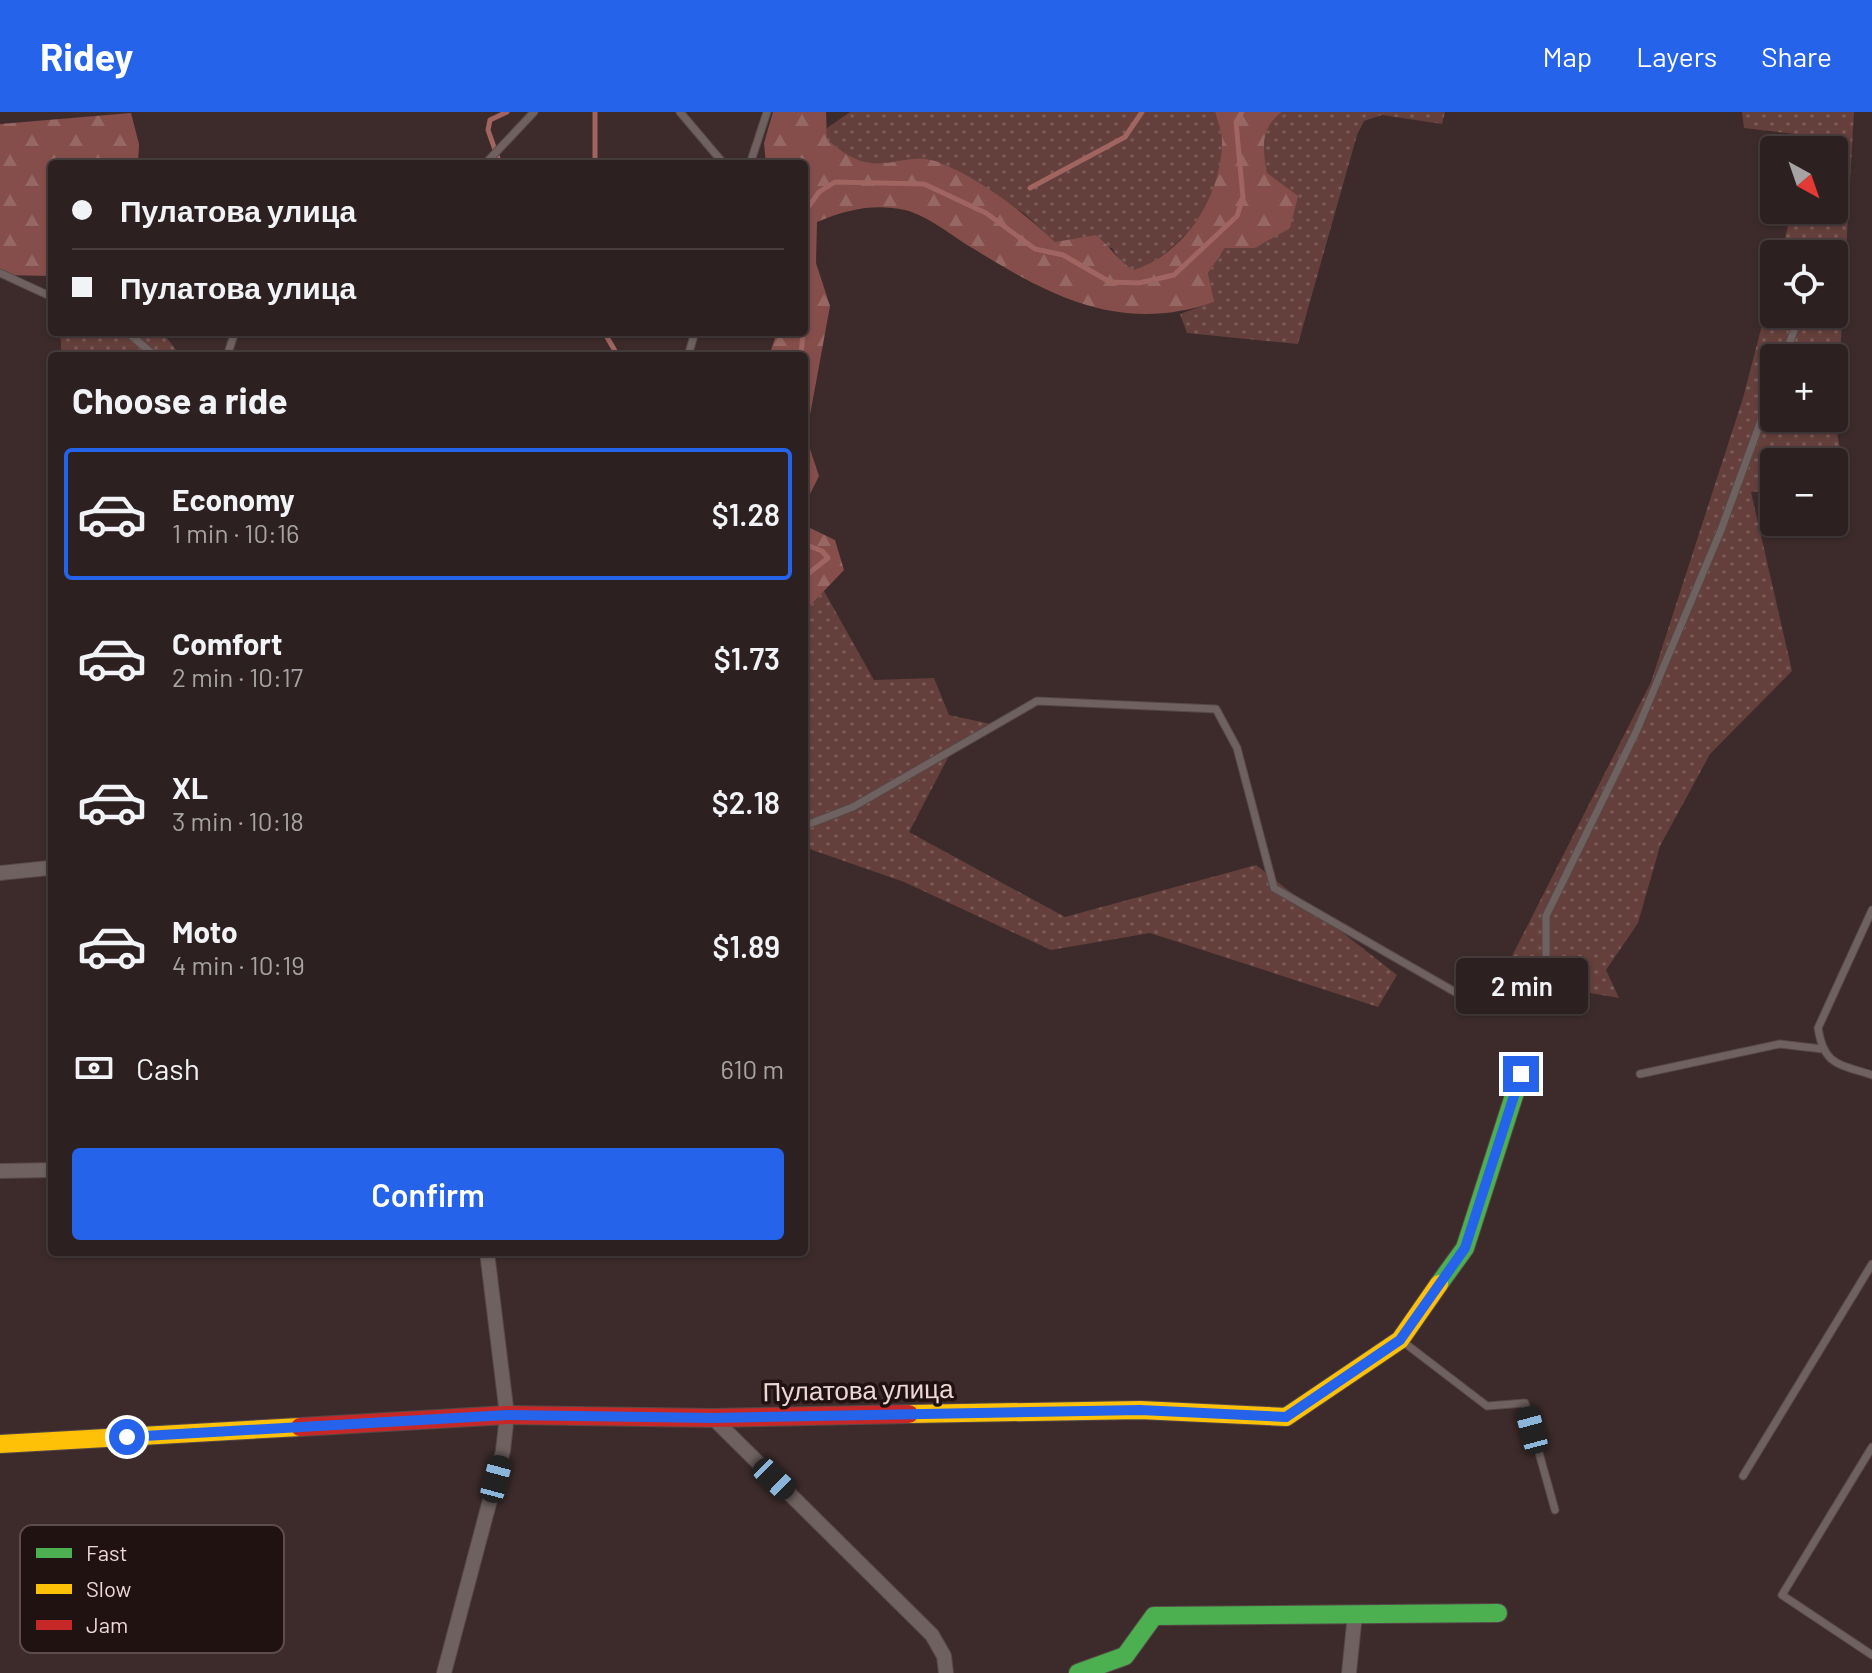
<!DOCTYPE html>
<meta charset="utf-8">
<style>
:root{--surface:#2d2020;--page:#392d2d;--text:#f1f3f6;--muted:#a7a3a5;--line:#483e3e;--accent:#2563eb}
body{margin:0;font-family:Barlow,sans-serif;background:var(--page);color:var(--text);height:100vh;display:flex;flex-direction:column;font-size:30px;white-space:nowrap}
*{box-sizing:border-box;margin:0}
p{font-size:26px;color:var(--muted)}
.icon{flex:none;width:44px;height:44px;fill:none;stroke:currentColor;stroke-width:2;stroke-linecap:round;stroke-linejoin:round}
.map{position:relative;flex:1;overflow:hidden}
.drawer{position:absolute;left:48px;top:240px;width:760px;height:904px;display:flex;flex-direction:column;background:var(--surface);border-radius:8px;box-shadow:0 2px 6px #0004,0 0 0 2px var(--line)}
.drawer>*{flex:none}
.guide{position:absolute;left:48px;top:48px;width:760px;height:176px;border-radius:8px;box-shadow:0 2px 6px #0004,0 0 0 2px var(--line);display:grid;align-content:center;height:176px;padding:0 24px;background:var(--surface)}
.needle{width:52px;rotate:140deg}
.fabs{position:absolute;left:1760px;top:24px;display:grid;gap:16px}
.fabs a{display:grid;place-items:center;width:88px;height:88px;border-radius:8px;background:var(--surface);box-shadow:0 2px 6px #0004,0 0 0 2px var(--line);font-size:40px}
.end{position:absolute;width:36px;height:36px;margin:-18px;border:10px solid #2563eb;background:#fff;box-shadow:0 0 0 4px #fff}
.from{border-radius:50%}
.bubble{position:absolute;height:56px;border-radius:8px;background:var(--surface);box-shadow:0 2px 6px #0004,0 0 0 2px var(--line);font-size:26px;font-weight:600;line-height:56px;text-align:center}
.car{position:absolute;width:24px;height:48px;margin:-24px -12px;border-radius:10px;box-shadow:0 0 6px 2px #0007;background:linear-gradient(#222 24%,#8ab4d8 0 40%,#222 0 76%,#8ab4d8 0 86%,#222 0)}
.guide b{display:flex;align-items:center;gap:28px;height:76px;font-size:30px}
.guide b+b{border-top:2px solid var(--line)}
.guide i{width:20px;height:20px;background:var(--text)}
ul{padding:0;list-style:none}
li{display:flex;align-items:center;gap:24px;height:132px;margin:0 16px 12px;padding:0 8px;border:4px solid transparent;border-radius:8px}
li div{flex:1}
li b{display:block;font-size:30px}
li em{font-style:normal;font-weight:600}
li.on{border-color:var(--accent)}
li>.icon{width:72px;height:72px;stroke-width:1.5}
h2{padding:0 24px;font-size:36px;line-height:96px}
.pay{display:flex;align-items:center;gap:20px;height:88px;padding:0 24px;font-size:30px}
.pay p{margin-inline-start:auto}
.action{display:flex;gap:16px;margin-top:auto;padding:16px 24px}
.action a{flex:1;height:92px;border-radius:8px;background:var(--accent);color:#fff;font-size:32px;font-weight:600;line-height:92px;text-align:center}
header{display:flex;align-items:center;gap:48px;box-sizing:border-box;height:112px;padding:0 40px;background:var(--accent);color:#fff}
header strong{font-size:38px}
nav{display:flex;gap:44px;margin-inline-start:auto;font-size:28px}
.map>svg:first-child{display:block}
.grass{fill:url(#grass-dots);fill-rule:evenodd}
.forest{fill:url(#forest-firs)}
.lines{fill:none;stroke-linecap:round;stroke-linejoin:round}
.stream{stroke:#a06461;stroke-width:5}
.lane-casing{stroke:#564847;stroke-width:9}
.street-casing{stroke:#564847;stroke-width:16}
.fast-casing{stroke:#564847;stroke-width:20}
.slow-casing{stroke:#564847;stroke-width:20}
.jam-casing{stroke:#564847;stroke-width:20}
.lane{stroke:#6e6160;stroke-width:7}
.street{stroke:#6e6160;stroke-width:14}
.fast{stroke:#4caf50;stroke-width:18}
.slow{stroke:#ffc107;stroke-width:18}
.jam{stroke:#c62828;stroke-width:18}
.route{stroke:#2563eb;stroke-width:10}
.labels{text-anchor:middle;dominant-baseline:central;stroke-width:7;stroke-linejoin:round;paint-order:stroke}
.street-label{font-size:26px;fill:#ecd7d5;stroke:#201211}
.key{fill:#201211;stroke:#5d4d4c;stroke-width:2}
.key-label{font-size:22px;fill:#ecd7d5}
</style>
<header>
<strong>Ridey</strong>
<nav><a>Map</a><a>Layers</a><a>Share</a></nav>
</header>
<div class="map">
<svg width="1872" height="1561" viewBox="0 0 1872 1561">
<defs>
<pattern id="grass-dots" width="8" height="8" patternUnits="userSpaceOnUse" patternTransform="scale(2)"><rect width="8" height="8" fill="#643f3c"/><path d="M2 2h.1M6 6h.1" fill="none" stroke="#7a5a57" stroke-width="1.8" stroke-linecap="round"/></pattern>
<pattern id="forest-firs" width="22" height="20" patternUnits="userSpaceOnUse" patternTransform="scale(2)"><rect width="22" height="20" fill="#854e4a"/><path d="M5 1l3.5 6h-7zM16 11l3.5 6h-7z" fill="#966763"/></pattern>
</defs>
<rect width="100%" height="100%" fill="#3c2b2a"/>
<path class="grass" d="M850,0H1215C1218,9 1222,21 1222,30C1223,87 1183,139 1133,160L1121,151L1112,136L1055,130L1025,102L941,51L872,54L843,42L827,27V16Z
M1282,0H1445L1442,12L1382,3L1364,9L1357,23L1298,232L1187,221L1180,202L1213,190L1208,161L1225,136H1255L1267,62L1262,31L1268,10Z
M1742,0H1854L1836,315L1847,374H1834V350H1774V378L1751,380L1792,559L1710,642L1660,734L1638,811L1606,858L1619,886L1517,868L1508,852L1651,570L1743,286L1774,167V202H1834V142H1781L1792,98H1834V38H1807L1810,24L1744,16ZM1774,246H1834V306H1774Z
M60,220H162L181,244H62Z
M824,479L874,568L934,566L949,603L991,612L952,638L909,720L1065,805L1256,753L1397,863L1378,895L1150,821L1051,838L904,770L804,735V572C816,547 804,527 804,500Z"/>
<path class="forest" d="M773,0H826L827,27C879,76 900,33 943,52C980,67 1026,102 1055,130L1096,123C1110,134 1118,150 1134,158C1185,141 1221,85 1222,31C1222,21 1218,10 1215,0H1282C1259,17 1263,36 1267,61L1298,84L1290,116L1255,136H1225L1208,161L1214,190C1122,222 1051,185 974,137C953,125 929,104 905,98C873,91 845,98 817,110L816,151L830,194L806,325L819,364L804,394V244H769L777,220H804V52H766L764,31Z
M131,1L139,32L138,52H52V164L0,163V12Z
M804,408L806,414L835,428L844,458L804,500Z"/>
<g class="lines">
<path class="stream" d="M595,0V52
M500,52L488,18L490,8L507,0
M1030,76L1125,25L1142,0
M804,101L819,80L835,70L924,72L986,101L1035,137L1063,143L1110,170L1139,171L1174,163L1237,104L1243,86L1236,10L1242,0
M604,220L618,244
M801,244L803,220
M804,432L822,439L828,446L804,465"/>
<defs>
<path id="lane" d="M680,0L724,52
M485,52L534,0
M750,52L767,0
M0,161L52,185
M127,220L155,244
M227,244L235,220
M688,244L695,220
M1784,246L1800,202
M804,714L853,695L1037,589L1216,597L1237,636L1274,776L1455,880L1525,876L1546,851V804L1637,618L1721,418L1774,273
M1872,798L1818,916C1824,954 1839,952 1872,963
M1640,962L1780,932L1822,937
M1402,1229L1487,1294L1525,1291L1555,1398
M1872,1335L1782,1483L1872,1543
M1743,1364L1872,1152"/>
<path id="street" d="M0,761L49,756
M0,1059L52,1058
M713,1306L932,1523L944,1544L946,1561
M444,1561L503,1339L507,1303L487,1140
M1349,1561L1355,1502"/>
<path id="fast" d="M1439,1172L1465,1136L1521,962
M1078,1561L1125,1544L1154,1504L1498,1501"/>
<path id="slow" d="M909,1302L1140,1298L1286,1305L1400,1228L1439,1172
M0,1332L300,1315"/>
<path id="jam" d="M300,1315L507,1303L713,1306L909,1302"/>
</defs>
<use href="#lane" class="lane-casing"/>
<use href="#street" class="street-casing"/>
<use href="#fast" class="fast-casing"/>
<use href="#slow" class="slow-casing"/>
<use href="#jam" class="jam-casing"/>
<use href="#lane" class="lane"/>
<use href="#street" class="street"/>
<use href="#fast" class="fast"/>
<use href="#slow" class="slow"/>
<use href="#jam" class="jam"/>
</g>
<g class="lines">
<path class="route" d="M127,1325L507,1303L713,1306L1140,1298L1286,1305L1400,1228L1465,1136L1521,962"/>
</g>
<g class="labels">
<g class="street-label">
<text transform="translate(858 1277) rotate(-1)">Пулатова улица</text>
</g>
</g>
<rect x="20" y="1413" width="264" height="128" rx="12" class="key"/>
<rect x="36" y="1436" width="36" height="10" fill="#4caf50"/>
<rect x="36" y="1472" width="36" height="10" fill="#ffc107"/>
<rect x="36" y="1508" width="36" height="10" fill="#c62828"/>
<g class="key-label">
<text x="86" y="1449">Fast</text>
<text x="86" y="1485">Slow</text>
<text x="86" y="1521">Jam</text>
</g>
</svg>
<div class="fabs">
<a><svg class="needle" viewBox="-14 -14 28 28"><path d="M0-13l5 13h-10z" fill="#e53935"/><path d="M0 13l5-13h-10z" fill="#a7a3a5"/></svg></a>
<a><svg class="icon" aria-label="locate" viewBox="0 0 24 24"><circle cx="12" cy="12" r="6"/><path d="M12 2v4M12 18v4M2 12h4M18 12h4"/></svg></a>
<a>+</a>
<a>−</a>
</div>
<i class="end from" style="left:127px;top:1325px"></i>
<i class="end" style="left:1521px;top:962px"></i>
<div class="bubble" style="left:1456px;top:846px;width:132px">2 min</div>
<i class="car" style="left:1532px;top:1318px;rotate:345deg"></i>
<i class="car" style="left:496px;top:1367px;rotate:15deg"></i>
<i class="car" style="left:774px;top:1367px;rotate:134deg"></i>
<div class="guide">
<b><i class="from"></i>Пулатова улица</b>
<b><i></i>Пулатова улица</b>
</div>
<section class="drawer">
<h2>Choose a ride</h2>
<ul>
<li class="on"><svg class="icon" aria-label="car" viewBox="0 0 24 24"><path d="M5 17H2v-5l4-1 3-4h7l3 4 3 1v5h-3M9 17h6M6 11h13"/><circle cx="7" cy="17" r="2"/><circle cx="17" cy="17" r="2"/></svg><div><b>Economy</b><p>1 min · 10:16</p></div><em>$1.28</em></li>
<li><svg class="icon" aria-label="car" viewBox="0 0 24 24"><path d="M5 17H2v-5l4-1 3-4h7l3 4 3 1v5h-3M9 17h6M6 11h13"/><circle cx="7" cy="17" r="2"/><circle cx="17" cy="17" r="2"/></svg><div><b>Comfort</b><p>2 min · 10:17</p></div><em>$1.73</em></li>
<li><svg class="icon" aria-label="car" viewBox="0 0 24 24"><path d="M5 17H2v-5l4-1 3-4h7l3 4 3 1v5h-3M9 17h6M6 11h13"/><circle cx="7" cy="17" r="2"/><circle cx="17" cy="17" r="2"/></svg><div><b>XL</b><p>3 min · 10:18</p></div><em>$2.18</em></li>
<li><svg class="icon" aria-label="car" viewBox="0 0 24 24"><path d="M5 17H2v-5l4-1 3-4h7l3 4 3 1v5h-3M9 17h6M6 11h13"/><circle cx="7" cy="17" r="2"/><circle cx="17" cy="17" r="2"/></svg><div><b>Moto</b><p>4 min · 10:19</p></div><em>$1.89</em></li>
</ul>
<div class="pay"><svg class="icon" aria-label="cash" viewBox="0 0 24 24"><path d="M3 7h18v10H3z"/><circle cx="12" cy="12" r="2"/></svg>Cash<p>610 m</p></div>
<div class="action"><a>Confirm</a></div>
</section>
</div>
